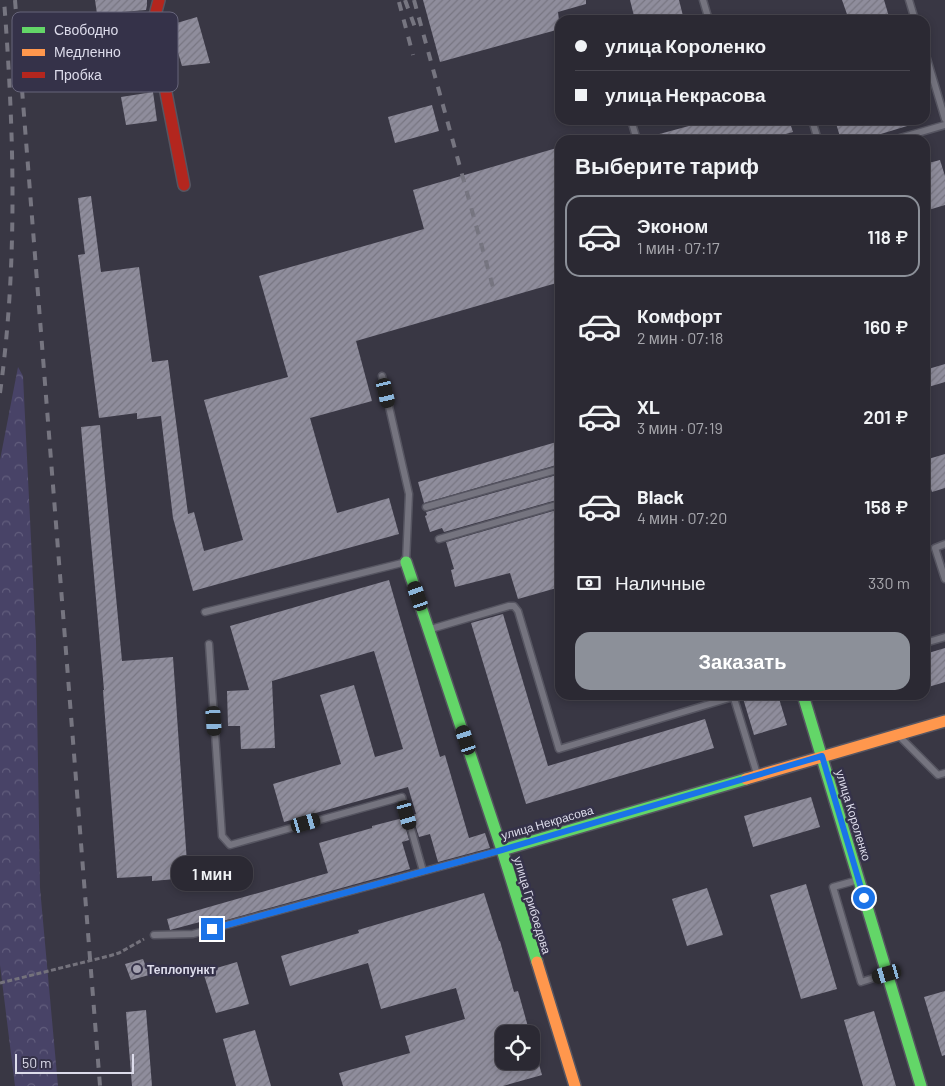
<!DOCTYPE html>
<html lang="ru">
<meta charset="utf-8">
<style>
:root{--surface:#2b2933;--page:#33313b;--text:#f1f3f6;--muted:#a6a6ac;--line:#47454e;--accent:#8c9099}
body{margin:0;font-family:Barlow,sans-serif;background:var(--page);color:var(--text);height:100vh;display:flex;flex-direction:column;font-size:19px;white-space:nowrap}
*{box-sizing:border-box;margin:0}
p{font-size:16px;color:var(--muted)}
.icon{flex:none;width:28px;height:28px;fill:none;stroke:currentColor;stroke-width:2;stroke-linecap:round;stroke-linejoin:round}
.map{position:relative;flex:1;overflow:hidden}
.panel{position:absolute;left:555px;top:135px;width:375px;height:565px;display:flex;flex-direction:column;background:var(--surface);border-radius:15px;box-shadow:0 2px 8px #0003,0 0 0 1px var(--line)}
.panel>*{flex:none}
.top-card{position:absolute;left:555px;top:15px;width:375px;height:110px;border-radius:15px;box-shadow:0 2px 8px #0003,0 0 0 1px var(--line);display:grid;align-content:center;height:110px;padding:0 20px;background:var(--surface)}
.buttons{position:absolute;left:495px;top:1025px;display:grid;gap:10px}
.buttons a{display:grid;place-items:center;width:45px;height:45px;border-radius:10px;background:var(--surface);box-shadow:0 2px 8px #0003,0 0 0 1px var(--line);font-size:25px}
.scale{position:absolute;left:15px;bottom:12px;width:119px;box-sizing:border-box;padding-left:5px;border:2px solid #dddceb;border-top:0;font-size:14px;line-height:18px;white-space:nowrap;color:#dddceb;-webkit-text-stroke:4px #353249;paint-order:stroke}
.end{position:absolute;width:22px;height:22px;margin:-11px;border:6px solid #1a73e8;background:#fff;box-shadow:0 0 0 2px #fff}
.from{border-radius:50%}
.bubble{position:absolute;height:35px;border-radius:15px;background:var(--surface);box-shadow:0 2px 8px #0003,0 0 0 1px var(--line);font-size:16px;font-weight:600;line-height:35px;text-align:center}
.car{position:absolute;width:15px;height:30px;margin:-15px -8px;border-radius:6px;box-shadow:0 0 4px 1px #0007;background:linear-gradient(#222 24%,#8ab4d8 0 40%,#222 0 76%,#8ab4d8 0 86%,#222 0)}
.top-card b{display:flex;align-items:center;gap:18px;height:48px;font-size:19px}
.top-card b+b{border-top:1px solid var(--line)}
.top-card i{width:12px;height:12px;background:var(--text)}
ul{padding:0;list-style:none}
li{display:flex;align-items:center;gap:15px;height:82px;margin:0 10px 8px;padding:0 10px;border:2px solid transparent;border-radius:15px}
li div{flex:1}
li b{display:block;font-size:19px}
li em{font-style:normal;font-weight:600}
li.active{border-color:var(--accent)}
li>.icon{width:45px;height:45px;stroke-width:1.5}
h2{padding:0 20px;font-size:22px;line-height:60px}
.pay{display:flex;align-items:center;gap:12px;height:55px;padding:0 20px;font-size:19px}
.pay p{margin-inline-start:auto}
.cta{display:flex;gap:10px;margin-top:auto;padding:10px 20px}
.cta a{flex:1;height:58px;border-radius:15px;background:var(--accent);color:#fff;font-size:20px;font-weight:600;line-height:58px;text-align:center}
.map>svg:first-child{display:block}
.forest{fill:url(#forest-crowns)}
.building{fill:url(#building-hatch)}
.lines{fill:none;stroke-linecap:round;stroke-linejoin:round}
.lane-casing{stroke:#565561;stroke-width:9}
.fast-casing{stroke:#565561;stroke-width:14}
.slow-casing{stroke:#565561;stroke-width:14}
.jam-casing{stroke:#565561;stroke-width:14}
.path{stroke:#74727c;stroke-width:3;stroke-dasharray:5 2.5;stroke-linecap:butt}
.lane{stroke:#75747f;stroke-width:6}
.fast{stroke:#63d668;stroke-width:11}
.slow{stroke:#ff974d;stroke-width:11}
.jam{stroke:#b3261e;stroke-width:11}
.rail{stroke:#767580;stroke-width:4;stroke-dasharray:9 9;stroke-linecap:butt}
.route{stroke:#1a73e8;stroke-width:6}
.poi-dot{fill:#a4a2b1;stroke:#353249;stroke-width:2}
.labels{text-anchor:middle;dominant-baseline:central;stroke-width:5;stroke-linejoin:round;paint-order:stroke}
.street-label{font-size:12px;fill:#dddceb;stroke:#353249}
.poi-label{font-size:12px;font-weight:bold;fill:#dddceb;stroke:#353249;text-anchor:start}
.key{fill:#353249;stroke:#67657a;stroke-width:1}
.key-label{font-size:14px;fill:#dddceb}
</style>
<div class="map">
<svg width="945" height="1086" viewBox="0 0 945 1086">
<defs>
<pattern id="forest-crowns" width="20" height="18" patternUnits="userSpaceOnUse" patternTransform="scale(1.25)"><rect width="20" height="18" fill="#484367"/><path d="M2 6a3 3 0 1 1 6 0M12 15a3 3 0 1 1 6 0" fill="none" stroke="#625e7d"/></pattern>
<pattern id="building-hatch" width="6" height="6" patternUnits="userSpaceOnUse" patternTransform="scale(1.25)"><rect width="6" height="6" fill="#8f8d9c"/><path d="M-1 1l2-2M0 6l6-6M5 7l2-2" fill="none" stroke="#787682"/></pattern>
</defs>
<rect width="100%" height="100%" fill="#393744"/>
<path class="forest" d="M18,367L23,376L36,641L40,888L58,1086H15L0,965V460Z"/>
<path class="building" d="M95,0H147V5L146,10L97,14Z
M423,0H586V4L558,12L560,29L440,62Z
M630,0H679L684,20H635Z
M842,0H884L890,20H849Z
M197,17L210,63L182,66L170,25Z
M153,92L157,121L126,125L121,97Z
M432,105L439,131L395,143L388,117Z
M711,120H789L793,132L764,140H653L652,136Z
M835,120H916L917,123L861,140H841Z
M560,147V282L356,341L372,401L310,418L337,513L389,498L399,534L193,591L173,518L161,416L137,419V413L99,418L78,255L85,254L78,198L91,196L101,272L139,267L152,362L168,360L188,514L194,512L204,551L243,540L204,400L288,377L259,276L424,229L413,190Z
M940,160L945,176V205L925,211V164Z
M945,364V382L925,388V370Z
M100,425L122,661L173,657L188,878L152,881V876L117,878L103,690H104L81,427Z
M560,441V464L424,503L418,482Z
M945,454V488L932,492L925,470V460Z
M560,474V499L444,532L442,528L430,532L425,516L427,515L426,512Z
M560,509V587L518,599L510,573L455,587L451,570L454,569L446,542Z
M389,580L440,757L445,755L469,838L485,833L490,848L438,862L430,834L419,837L412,815L416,814L408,787L284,822L273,784L341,764L320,695L354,685L375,757L403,749L374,651L272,681L275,748L241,749L240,726H228L227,691L249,690L230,626Z
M503,614L548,766L705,719L714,748L526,804L471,623Z
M945,648V682L925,688V654Z
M742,695H778L787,725L754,735Z
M811,797L820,827L753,847L744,816Z
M403,818L409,840L402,842L410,869L212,924L211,919L170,930L167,919L328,873L319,843L372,828V826Z
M806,884L837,989L801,999L770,895Z
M707,888L723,935L687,946L672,899Z
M484,893L499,941H500L514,992L518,991L530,1034H504V1061H538L542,1075L503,1086H343L339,1073L410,1053L405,1036L465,1019L456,988L381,1009L368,963L290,986L281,956L359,933L358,930Z
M143,959L149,975L131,980L125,964Z
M237,962L249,1004L216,1013L203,972Z
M945,991V1055L942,1056L924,997Z
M146,1010L152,1086H132L126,1012Z
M874,1011L896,1086H863L844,1020Z
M255,1030L271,1086H236L223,1039Z"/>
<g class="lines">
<defs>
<path id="lane" d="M703,0L708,17L706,20
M909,0L915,20
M925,52L945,119
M631,120L637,140
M812,120L818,140
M893,140L945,125
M426,507L560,469
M439,539L560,504
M945,544L935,548L945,579
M205,612L406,562L409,494L382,376
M431,629L509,606H514L518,611L559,749L733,697
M925,643L945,637
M209,644L222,836L230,845L402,797L423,871
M733,695L757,774
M900,737L938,775L945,773
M858,880L833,887L861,982L886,974
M154,935L193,934L502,850"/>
<path id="fast" d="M406,562L502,850L537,962
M803,695L921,1086
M502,850L746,779"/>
<path id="slow" d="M746,779L945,721
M537,962L575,1086"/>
<path id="jam" d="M159,0L154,19V31L184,185"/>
</defs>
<use href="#lane" class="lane-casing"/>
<use href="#fast" class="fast-casing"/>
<use href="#slow" class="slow-casing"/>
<use href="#jam" class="jam-casing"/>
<path class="path" d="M0,983L109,956L119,953L144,939"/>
<use href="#lane" class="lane"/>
<use href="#fast" class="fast"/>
<use href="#slow" class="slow"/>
<use href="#jam" class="jam"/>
<path class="rail" d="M15,0L100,1086
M405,0L416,30
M414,0L493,287
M399,2L413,55
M0,393C18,262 14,131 4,0"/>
</g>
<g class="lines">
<path class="route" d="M212,929L502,850L822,756L864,898"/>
</g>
<circle class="poi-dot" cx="137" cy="969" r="5"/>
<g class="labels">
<g class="street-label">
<text transform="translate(854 815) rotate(73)">улица Короленко</text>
<text transform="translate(547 822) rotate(-16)">улица Некрасова</text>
<text transform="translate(533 905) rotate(73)">улица Грибоедова</text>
</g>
<g class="poi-label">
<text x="147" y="969">Теплопункт</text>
</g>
</g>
<rect x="12" y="12" width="166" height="80" rx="8" class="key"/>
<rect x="22" y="27" width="23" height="6" fill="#63d668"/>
<rect x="22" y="49" width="23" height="7" fill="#ff974d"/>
<rect x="22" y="72" width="23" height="6" fill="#b3261e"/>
<g class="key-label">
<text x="54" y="35">Свободно</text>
<text x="54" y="57">Медленно</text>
<text x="54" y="80">Пробка</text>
</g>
</svg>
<div class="buttons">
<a><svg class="icon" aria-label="locate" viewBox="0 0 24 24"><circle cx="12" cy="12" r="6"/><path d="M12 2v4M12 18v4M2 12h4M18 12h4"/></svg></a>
</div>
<div class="scale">50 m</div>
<i class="end from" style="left:864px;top:898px"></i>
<i class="end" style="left:212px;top:929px"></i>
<div class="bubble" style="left:171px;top:856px;width:82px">1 мин</div>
<i class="car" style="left:386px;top:393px;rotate:167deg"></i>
<i class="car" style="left:418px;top:596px;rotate:341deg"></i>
<i class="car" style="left:214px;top:721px;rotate:176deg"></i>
<i class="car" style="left:466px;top:740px;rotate:342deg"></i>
<i class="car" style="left:407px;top:815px;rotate:164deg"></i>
<i class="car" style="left:306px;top:823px;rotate:74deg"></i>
<i class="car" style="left:887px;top:974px;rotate:254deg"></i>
<div class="top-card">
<b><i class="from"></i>улица Короленко</b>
<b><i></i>улица Некрасова</b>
</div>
<section class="panel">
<h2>Выберите тариф</h2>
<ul>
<li class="active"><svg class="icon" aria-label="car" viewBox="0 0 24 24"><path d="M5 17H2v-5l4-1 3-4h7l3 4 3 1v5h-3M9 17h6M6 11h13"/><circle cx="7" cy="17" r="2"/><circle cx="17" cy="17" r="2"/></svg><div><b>Эконом</b><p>1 мин · 07:17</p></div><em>118 ₽</em></li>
<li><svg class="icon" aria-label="car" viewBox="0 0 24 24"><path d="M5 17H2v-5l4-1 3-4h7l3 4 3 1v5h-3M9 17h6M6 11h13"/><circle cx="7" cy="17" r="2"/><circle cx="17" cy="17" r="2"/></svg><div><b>Комфорт</b><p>2 мин · 07:18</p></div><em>160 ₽</em></li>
<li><svg class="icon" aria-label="car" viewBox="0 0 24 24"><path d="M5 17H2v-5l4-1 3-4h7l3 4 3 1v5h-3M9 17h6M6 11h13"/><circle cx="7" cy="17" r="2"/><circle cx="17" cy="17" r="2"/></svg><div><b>XL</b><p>3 мин · 07:19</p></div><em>201 ₽</em></li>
<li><svg class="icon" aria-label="car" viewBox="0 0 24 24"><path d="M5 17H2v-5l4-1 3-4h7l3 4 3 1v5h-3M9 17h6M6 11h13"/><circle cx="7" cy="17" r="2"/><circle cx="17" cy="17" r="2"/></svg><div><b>Black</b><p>4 мин · 07:20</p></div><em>158 ₽</em></li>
</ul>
<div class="pay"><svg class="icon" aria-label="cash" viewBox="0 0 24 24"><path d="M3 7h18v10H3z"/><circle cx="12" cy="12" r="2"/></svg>Наличные<p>330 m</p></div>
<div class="cta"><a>Заказать</a></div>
</section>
</div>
